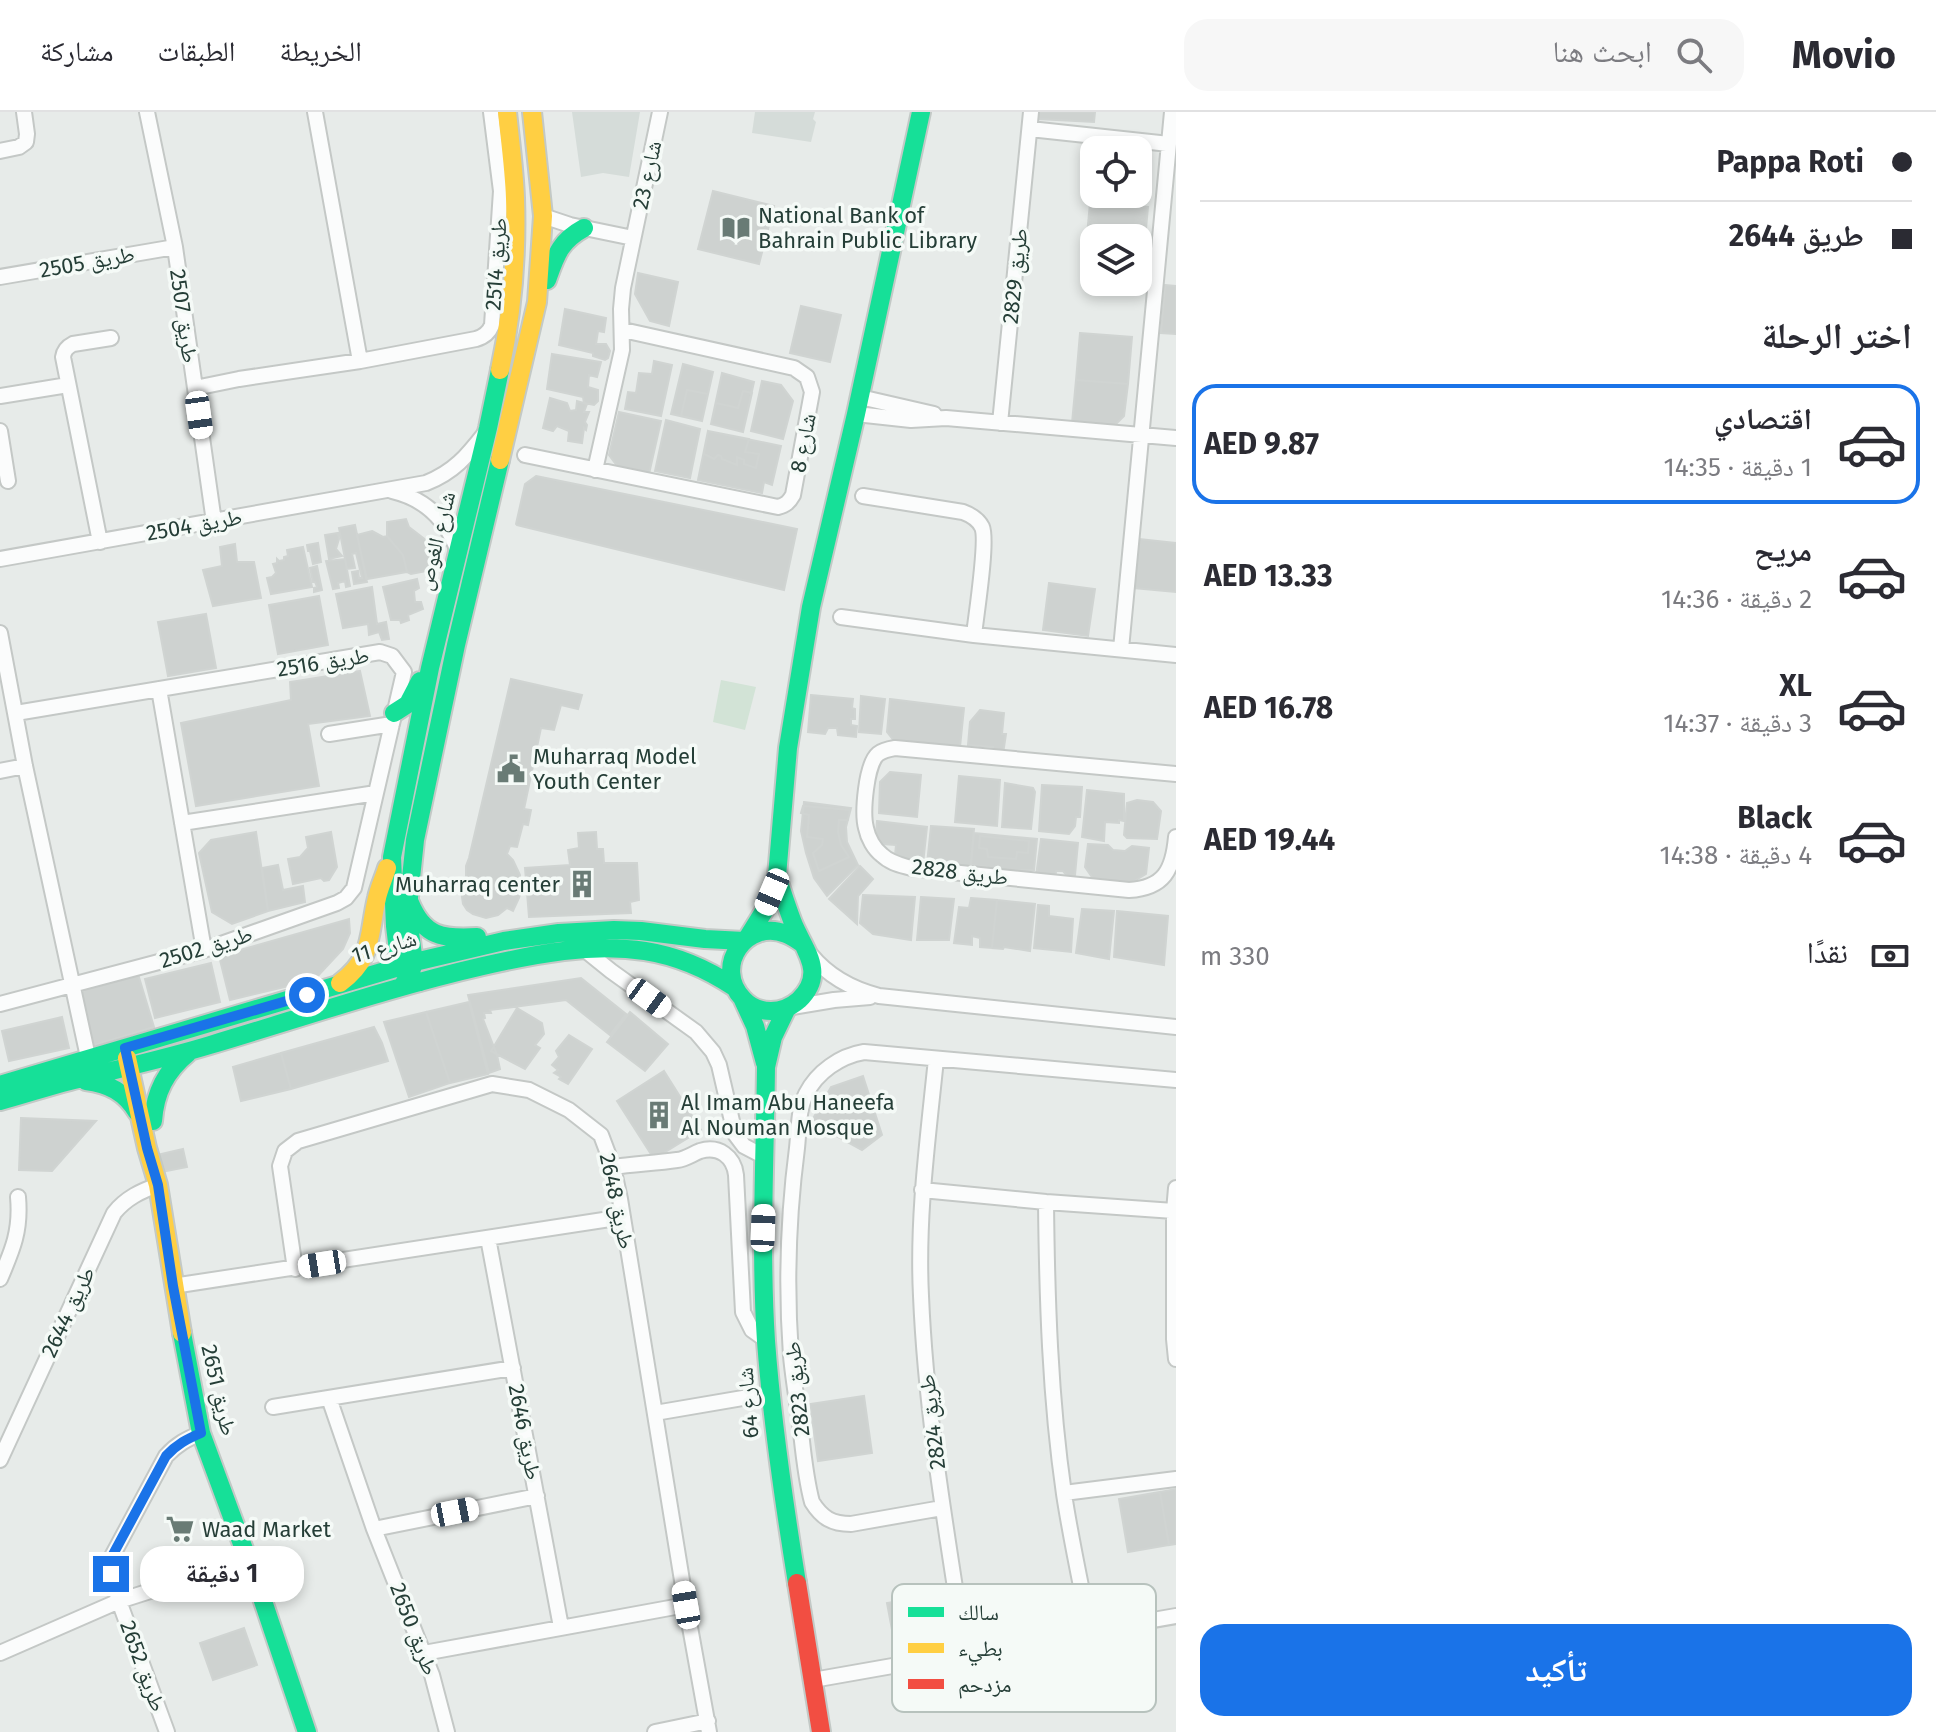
<!DOCTYPE html>
<html lang="ar">
<meta charset="utf-8">
<style>
:root{--surface:#fff;--page:#f7f7f7;--text:#2b2b33;--muted:#7c7c81;--line:#e1e1e2;--accent:#1a73e8}
body{margin:0;font-family:"Fira Sans","Noto Naskh Arabic",sans-serif;background:var(--page);color:var(--text);direction:rtl;height:100vh;display:flex;flex-direction:column;font-size:30px;white-space:nowrap}
*{box-sizing:border-box;margin:0}
p{font-size:26px;color:var(--muted)}
.icon{flex:none;width:44px;height:44px;fill:none;stroke:currentColor;stroke-width:2;stroke-linecap:round;stroke-linejoin:round}
.map{position:relative;flex:1;overflow:hidden;direction:ltr}
.details{display:flex;flex-direction:column;background:var(--surface);width:760px}
.details>*{flex:none}
.hud{display:grid;align-content:center;height:176px;padding:0 24px;background:var(--surface)}
.tools{position:absolute;left:1080px;top:24px;display:grid;gap:16px}
.tools a{display:grid;place-items:center;width:72px;height:72px;border-radius:16px;background:var(--surface);box-shadow:0 4px 12px #0003;font-size:40px}
.end{position:absolute;width:36px;height:36px;margin:-18px;border:10px solid #1a73e8;background:#fff;box-shadow:0 0 0 4px #fff}
.from{border-radius:50%}
.bubble{position:absolute;height:56px;border-radius:24px;background:var(--surface);box-shadow:0 4px 12px #0003;font-size:26px;font-weight:700;line-height:56px;text-align:center;direction:rtl}
.car{position:absolute;width:24px;height:48px;margin:-24px -12px;border-radius:10px;box-shadow:0 0 6px 2px #0007;background:linear-gradient(#fff 24%,#345 0 40%,#fff 0 76%,#345 0 86%,#fff 0)}
.hud b{display:flex;align-items:center;gap:28px;height:76px;font-size:30px}
.hud b+b{border-top:2px solid var(--line)}
.hud i{width:20px;height:20px;background:var(--text)}
ul{padding:0;list-style:none}
li{display:flex;align-items:center;gap:24px;height:120px;margin:0 16px 12px;padding:0 8px;border:4px solid transparent;border-radius:24px}
li div{flex:1}
li b{display:block;font-size:30px}
li em{font-style:normal;font-weight:700}
li.active{border-color:var(--accent)}
li>.icon{width:72px;height:72px;stroke-width:1.5}
h2{padding:0 24px;font-size:36px;line-height:96px}
.pay{display:flex;align-items:center;gap:20px;height:88px;padding:0 24px;font-size:30px}
.pay p{margin-inline-start:auto}
.cta{display:flex;gap:16px;margin-top:auto;padding:16px 24px}
.cta a{flex:1;height:92px;border-radius:24px;background:var(--accent);color:#fff;font-size:32px;font-weight:700;line-height:92px;text-align:center}
header{display:flex;align-items:center;gap:48px;box-sizing:border-box;height:112px;padding:0 40px;background:var(--surface);border-bottom:2px solid var(--line)}
header strong{font-size:38px}
nav{display:flex;gap:44px;margin-inline-start:auto;font-size:28px}
.search{width:560px;height:72px;background:var(--page);display:flex;align-items:center;gap:20px;box-sizing:border-box;padding:0 28px;border-radius:24px;color:var(--muted);font-size:30px}
main{display:flex;flex:1;min-height:0}
.map>svg:first-child{display:block}
.built{fill:#d5dcd9}
.green{fill:#d2e3d6}
.building{fill:#ced2d0;stroke:#d0d4d2;stroke-width:2}
.lines{fill:none;stroke-linecap:round;stroke-linejoin:round}
.street-casing{stroke:#c4c8c6;stroke-width:18}
.fast-casing{stroke:#c3c9c6;stroke-width:22}
.slow-casing{stroke:#c3c9c6;stroke-width:22}
.jam-casing{stroke:#c3c9c6;stroke-width:22}
.street{stroke:#fbfcfc;stroke-width:14}
.fast{stroke:#16e098;stroke-width:18}
.slow{stroke:#ffcf43;stroke-width:18}
.jam{stroke:#f24e42;stroke-width:18}
.route{stroke:#1a73e8;stroke-width:10}
.labels{text-anchor:middle;dominant-baseline:central;stroke-width:7;stroke-linejoin:round;paint-order:stroke}
.street-label{font-size:22px;fill:#253e37;stroke:#f5faf7}
.poi-label{font-size:22px;fill:#253e37;stroke:#f5faf7;text-anchor:start}
.key{fill:#f5faf7;stroke:#b7c2bd;stroke-width:2}
.key-label{font-size:22px;fill:#253e37}
</style>
<header>
<strong>Movio</strong>
<div class="search"><svg class="icon" aria-label="search" viewBox="0 0 24 24"><circle cx="10" cy="10" r="6"/><path d="M15 15l6 6"/></svg>ابحث هنا</div>
<nav><a>الخريطة</a><a>الطبقات</a><a>مشاركة</a></nav>
</header>
<main>
<section class="details">
<div class="hud">
<b><i class="from"></i>Pappa Roti</b>
<b><i></i>طريق 2644</b>
</div>
<h2>اختر الرحلة</h2>
<ul>
<li class="active"><svg class="icon" aria-label="car" viewBox="0 0 24 24"><path d="M5 17H2v-5l4-1 3-4h7l3 4 3 1v5h-3M9 17h6M6 11h13"/><circle cx="7" cy="17" r="2"/><circle cx="17" cy="17" r="2"/></svg><div><b>اقتصادي</b><p>1 دقيقة · 14:35</p></div><em>AED 9.87</em></li>
<li><svg class="icon" aria-label="car" viewBox="0 0 24 24"><path d="M5 17H2v-5l4-1 3-4h7l3 4 3 1v5h-3M9 17h6M6 11h13"/><circle cx="7" cy="17" r="2"/><circle cx="17" cy="17" r="2"/></svg><div><b>مريح</b><p>2 دقيقة · 14:36</p></div><em>AED 13.33</em></li>
<li><svg class="icon" aria-label="car" viewBox="0 0 24 24"><path d="M5 17H2v-5l4-1 3-4h7l3 4 3 1v5h-3M9 17h6M6 11h13"/><circle cx="7" cy="17" r="2"/><circle cx="17" cy="17" r="2"/></svg><div><b>XL</b><p>3 دقيقة · 14:37</p></div><em>AED 16.78</em></li>
<li><svg class="icon" aria-label="car" viewBox="0 0 24 24"><path d="M5 17H2v-5l4-1 3-4h7l3 4 3 1v5h-3M9 17h6M6 11h13"/><circle cx="7" cy="17" r="2"/><circle cx="17" cy="17" r="2"/></svg><div><b>Black</b><p>4 دقيقة · 14:38</p></div><em>AED 19.44</em></li>
</ul>
<div class="pay"><svg class="icon" aria-label="cash" viewBox="0 0 24 24"><path d="M3 7h18v10H3z"/><circle cx="12" cy="12" r="2"/></svg>نقدًا<p>330 m</p></div>
<div class="cta"><a>تأكيد</a></div>
</section>
<div class="map">
<svg width="1176" height="1620" viewBox="0 0 1176 1620">
<rect width="100%" height="100%" fill="#e7ebe9"/>
<path class="built" d="M572,0H640L629,65L603,61L581,65Z
M755,0H815L813,7L816,10L811,30L752,21Z"/>
<path class="green" d="M721,568L756,575L745,618L713,610Z"/>
<path class="building" d="M1038,0H1095L1094,10L1038,7Z
M713,79L774,94L759,152L698,137Z
M1090,91L1148,95L1144,139L1138,138V126H1094V135L1086,134Z
M638,161L678,170L669,214L650,209L635,182Z
M1165,173L1176,174V222L1161,221Z
M801,194L841,203L830,250L790,241Z
M565,197L606,206L604,220L598,219L596,232H606L610,239L608,246L605,248L593,244V241L559,233Z
M1080,221L1132,225L1128,272L1076,268Z
M552,242L601,250L597,265L589,263L588,275L598,278V289L594,293L584,291L583,285L547,277Z
M654,249L672,253L661,304L625,297L628,280L636,281L639,261L652,262Z
M683,252L713,260L702,309L671,302Z
M722,261L754,270L743,320L711,312Z
M1076,268L1128,272L1124,304L1113,315L1072,311Z
M762,269L781,273L793,289L783,327L751,319Z
M687,278L708,282L702,309L681,304Z
M743,279L752,281L743,320L711,312L716,291L738,296Z
M550,286L567,291L570,299L576,298L577,289L587,292L584,300H589L585,310L587,313L586,318L584,316L582,331L568,329L569,319L557,314L553,319L543,316Z
M619,300L661,309L649,362L618,355L609,343Z
M666,308L700,317L690,366L655,359Z
M708,319L781,334L772,373L764,370L762,381L698,368Z
M708,319L749,327L745,340L759,342L756,356L744,352V348L737,345V353L722,347L721,344L718,343L714,347L704,342Z
M536,364L797,417L784,478L517,413L516,412L525,372Z
M406,407L409,415L435,435L437,457L411,462L407,460L403,443L387,424V410Z
M355,413L367,470L354,472L352,460L358,459L359,466H362L356,441L352,442L355,456L347,457L339,416Z
M372,419L383,425L387,424L403,443L407,460L367,467L357,423Z
M338,421L339,427L336,437L342,444L329,447L325,423Z
M1139,427L1176,431V480L1134,476Z
M318,431L321,450L313,452L310,439H308L307,433Z
M235,432L237,450H254L261,486L213,494L203,458L222,454L220,435Z
M303,435L312,475L271,482L267,466L272,465L276,461L273,452L277,451V447L279,449L284,448V445L288,444L287,438Z
M345,447L350,474L346,475L345,469L338,471L339,476L333,477L326,449Z
M317,454L322,478L314,480V476L317,475L315,470H313L310,456Z
M417,467L419,476L414,479L415,490H421L423,497L408,503L409,508L401,511L400,508H391L383,475Z
M1049,471L1095,477L1088,524L1043,518Z
M372,475L377,512L386,510L389,527L382,528L379,520L369,523L368,512L343,516L336,482Z
M319,484L328,533L278,542L269,493Z
M206,502L216,556L168,564L158,510Z
M360,559L370,604L308,612L319,674L196,694L181,611L291,588L290,570Z
M511,567L582,583L578,597L561,593L554,618L541,616L524,697L531,698L528,713L523,712L517,735L510,734L507,742L513,748L520,763L521,779L519,786L513,799L507,796L498,803L486,806L473,802L467,798L463,792L461,778L466,764V754L469,746Z
M811,583L853,587L852,596L855,597V607H851V613L857,614L856,625L838,623L837,616H828L825,622L808,620Z
M861,584L885,587L881,622L859,620Z
M890,587L964,596L960,635L895,630L887,620Z
M980,598L1004,601L1002,622H1006L1003,642L992,641L993,635L968,633L970,610Z
M890,660L921,663L917,705L879,701L880,670Z
M959,664L1000,668L997,714L955,710Z
M1005,671L1033,676L1035,680L1031,717L1002,715Z
M1042,673L1082,675L1080,705H1076L1075,714L1069,722L1039,719Z
M1087,678L1124,682V709L1119,708V711L1105,710L1104,729L1082,725Z
M1137,688L1153,690L1161,699L1157,727L1127,726L1124,723L1127,691Z
M804,690L851,696L846,715L847,730L858,753L827,784L814,766L806,741L801,719Z
M803,694L850,698L848,708H839L838,720L841,733L849,745L819,759L813,741L822,733L823,727L807,725L809,703L801,701Z
M877,709L927,715L923,752L907,751L895,743L896,733L882,732L876,724Z
M931,714L974,717L970,761L927,752Z
M256,720L268,799L232,812L212,800L199,741L211,728Z
M331,720L337,755L329,768L324,769L321,766L293,772L288,747L300,745L308,736L306,725Z
M596,720L597,737H603L604,751H637L639,788L630,790L631,801L529,805L525,756L570,753L568,738L579,736L578,721Z
M974,721L1037,727L1034,758H1015L1011,761L991,760L987,755L971,753Z
M980,724L1029,729L1028,741L1017,740L1016,747L988,745L987,737L979,736Z
M1041,727L1078,731L1075,763L1068,765L1063,759H1056L1055,769L1036,764Z
M1088,732L1108,733L1113,738L1125,739L1132,734L1149,736L1146,762L1131,771L1094,768L1085,755Z
M278,753L283,778L303,774L305,790L268,799L262,756Z
M860,754L873,767L858,784L857,812L829,787Z
M863,783L915,785L911,828L873,822L860,811Z
M921,785L954,787L949,828H917Z
M971,786L997,788L992,836L980,835V826L972,824V833L954,831L959,795L969,796Z
M997,788L1035,792L1030,839L1004,835L1003,837L992,836Z
M1038,793L1049,794V804L1073,807L1071,840L1034,836Z
M1082,797L1114,799L1109,847L1076,841Z
M1117,799L1168,804L1164,853L1114,845Z
M349,807L350,821L343,837L314,868L230,888L219,844Z
M211,851L220,890L155,906L145,867Z
M138,862L154,915L88,935L76,881Z
M581,866L626,902L610,923L566,888L490,898L491,901H484L485,906L483,907L497,943L500,957L489,961L468,883Z
M469,890L488,962L450,971L426,900Z
M517,896L542,911L544,922L535,933L540,936L525,957L491,939Z
M426,900L450,971L409,985L384,910Z
M630,900L668,932L645,959L607,930Z
M62,905L69,936L9,949L2,919Z
M374,915L382,931L388,949L291,977L281,941Z
M569,923L592,937L568,972L559,967L561,965L554,961L558,958L552,953L559,945L556,939Z
M281,941L291,977L241,989L233,955Z
M664,959L701,1018L654,1047L617,989Z
M863,964L882,1023L862,1038L811,1010L831,975Z
M21,1006L96,1009L52,1059L19,1058Z
M183,1037L187,1055L161,1060L157,1043Z
M864,1284L872,1341L818,1349L810,1292Z
M1176,1377V1432L1169,1433L1160,1380Z
M1160,1380L1169,1433L1128,1440L1119,1387Z
M940,1482L945,1513L935,1532L896,1539L887,1491Z
M244,1516L257,1553L213,1568L200,1531Z"/>
<g class="lines">
<defs>
<path id="street" d="M147,0L175,135L214,410
M315,0L360,249
M1030,17L1169,32
M0,39L19,35L26,30L27,22L24,0
M543,104L570,113L633,126
M0,165L175,135
M195,276L239,267L360,249L476,227C483,225 489,221 492,213L501,79L491,0
M0,284L68,273
M860,285L934,302
M856,302L911,308L946,306L1176,326
M1000,311L1031,0
M0,319L8,369
M525,343L778,395C786,393 789,390 793,383L812,280L807,265L794,256L623,218
M595,358L622,238L621,197L623,176L660,0
M392,379C426,387 447,408 458,440
M863,384L963,400C971,403 978,407 982,415C988,428 976,504 974,523
M100,430L63,245C64,238 67,235 73,232L111,226
M0,447L426,371C454,360 467,344 485,321
M841,505L974,523L1176,543
M0,521L25,654L88,945
M1121,537L1172,0
M159,577L204,838
M329,622L392,612
M0,659L25,654
M1176,662L895,636C889,637 883,638 878,642C866,652 862,701 866,716C868,726 874,737 882,743C890,751 901,753 911,756L1129,778C1164,776 1173,758 1176,725
M182,711L376,681
M585,838L611,859L696,920L713,940L719,953L735,1022L744,1034L765,1045
M811,843C829,865 852,877 879,884L1176,915
M0,892L204,838L337,791L346,786L354,776L404,560L392,544L380,540L16,601
M792,895L834,888L870,885
M936,947C928,1026 917,1105 921,1184C926,1304 947,1422 965,1540
M613,1055C634,1052 656,1051 677,1048C686,1047 692,1042 700,1039C719,1033 734,1045 736,1063L743,1200L752,1218L766,1228
M1176,1076L1174,1099V1227L1176,1247
M922,1078L1046,1090L1174,1099
M1046,1090C1047,1188 1050,1285 1064,1382C1071,1428 1081,1473 1090,1519
M488,1126L561,1515
M295,1157L280,1054L285,1039L298,1029L492,972L529,978L569,998L601,1023L613,1055L620,1087L686,1493L709,1620
M0,1167C13,1137 21,1118 18,1085
M173,1174L623,1105
M329,1286L374,1417L432,1563L447,1620
M273,1295L513,1256
M655,1301L772,1281
M0,1348L114,1101C126,1086 141,1079 158,1073
M1064,1381L1176,1367
M942,1396L851,1412C832,1412 822,1406 812,1390C805,1364 803,1337 800,1311C797,1289 793,1266 791,1244C786,1175 788,1105 797,1036C799,1018 798,998 806,982C817,960 840,944 864,940L1176,968
M374,1417L537,1384
M0,1541L119,1489L247,1448
M424,1541L686,1493
M813,1568L1176,1504
M167,1620L119,1489L109,1455L110,1448L166,1344C177,1332 187,1327 201,1321
M655,1620L708,1609"/>
<path id="fast" d="M547,168C556,143 560,129 584,116
M394,601L408,592L420,569
M777,764C782,780 787,795 793,811C804,838 827,861 799,888C791,895 781,899 771,899C760,899 750,895 743,887C712,854 747,806 786,822C792,824 797,828 802,831
M410,791C424,825 443,827 477,825
M748,825L766,796L777,764L788,636L811,495L856,302L921,0
M420,870L409,865L400,855L395,814L392,745L430,556L488,316L500,258
M402,874L409,865L414,851L409,813V785L415,728L456,533L500,348
M743,888L755,914L765,951
M787,896L773,925L766,955C765,1046 760,1138 766,1229C772,1310 784,1391 797,1471
M86,969C109,972 125,980 137,1000
M0,973L419,849L504,829L559,821L614,818L641,819L705,827L744,829
M0,989C23,983 46,975 70,969C117,957 164,947 210,933C301,906 391,875 483,854C536,842 591,831 645,839C677,844 707,857 734,875
M153,1009C155,980 166,959 188,941
M182,1221L201,1321L262,1486L307,1620"/>
<path id="slow" d="M500,258C512,202 517,144 515,86C514,58 510,29 507,0
M500,348L537,190L543,104L532,0
M340,871C374,846 368,823 377,786C379,776 384,766 387,756
M127,946L147,1036L158,1073L182,1221"/>
<path id="jam" d="M797,1471L821,1620"/>
</defs>
<use href="#street" class="street-casing"/>
<use href="#fast" class="fast-casing"/>
<use href="#slow" class="slow-casing"/>
<use href="#jam" class="jam-casing"/>
<use href="#street" class="street"/>
<use href="#fast" class="fast"/>
<use href="#slow" class="slow"/>
<use href="#jam" class="jam"/>
</g>
<g class="lines">
<path class="route" d="M111,1462L109,1455L110,1448L166,1344C177,1332 187,1327 201,1321L173,1174L158,1073L147,1036L125,936L307,883"/>
</g>
<defs>
<symbol id="library-bare" viewBox="-9 -9 18 18"><path d="M-6-4Q-3-5.5-.7-3.5V5Q-3 3-6 4ZM6-4Q3-5.5 .7-3.5V5Q3 3 6 4Z" fill="#697b75" stroke="#f5faf7" stroke-width="2.5" paint-order="stroke"/></symbol>
<symbol id="civic-bare" viewBox="-9 -9 18 18"><path d="M-.6-6.5H3V-4.5H.6V-3L4-1V1h2V6H-6V1h2V-1L-.6-3ZM-1.2 2.5V6h2.4V2.5Z" fill="#697b75" stroke="#f5faf7" stroke-width="2.5" paint-order="stroke"/></symbol>
<symbol id="building-bare" viewBox="-9 -9 18 18"><path d="M-4-6H4V6H1V3H-1V6H-4ZM-2.5-4.3h1.7v1.8h-1.7ZM.8-4.3h1.7v1.8H.8ZM-2.5-1h1.7V.8h-1.7ZM.8-1h1.7V.8H.8Z" fill="#697b75" stroke="#f5faf7" stroke-width="2.5" paint-order="stroke"/></symbol>
<symbol id="supermarket-bare" viewBox="-9 -9 18 18"><path d="M-6-5.5h2.5l.6 2H6L4.5 2H-2.5L-4.4-4H-6ZM-1.5 3.2a1.3 1.3 0 1 0 .1 0ZM3 3.2a1.3 1.3 0 1 0 .1 0Z" fill="#697b75" stroke="#f5faf7" stroke-width="2.5" paint-order="stroke"/></symbol>
</defs>
<g fill-rule="evenodd">
<use href="#library-bare" x="716" y="96" width="40" height="40"/>
<use href="#civic-bare" x="491" y="637" width="40" height="40"/>
<use href="#building-bare" x="562" y="752" width="40" height="40"/>
<use href="#building-bare" x="639" y="983" width="40" height="40"/>
<use href="#supermarket-bare" x="160" y="1397" width="40" height="40"/>
</g>
<g class="labels">
<g class="street-label">
<text transform="translate(647 63) rotate(-78)">شارع 23</text>
<text transform="translate(87 150) rotate(-10)">طريق 2505</text>
<text transform="translate(496 152) rotate(-86)">طريق 2514</text>
<text transform="translate(1015 164) rotate(-84)">طريق 2829</text>
<text transform="translate(184 204) rotate(82)">طريق 2507</text>
<text transform="translate(803 331) rotate(-79)">شارع 8</text>
<text transform="translate(194 413) rotate(-10)">طريق 2504</text>
<text transform="translate(436 429) rotate(-76)">شارع الغوص</text>
<text transform="translate(323 550) rotate(-9)">طريق 2516</text>
<text transform="translate(960 760) rotate(7)">طريق 2828</text>
<text transform="translate(206 835) rotate(-17)">طريق 2502</text>
<text transform="translate(384 835) rotate(-16)">شارع 11</text>
<text transform="translate(617 1089) rotate(78)">طريق 2648</text>
<text transform="translate(68 1200) rotate(-65)">طريق 2644</text>
<text transform="translate(797 1277) rotate(-96)">طريق 2823</text>
<text transform="translate(219 1278) rotate(77)">طريق 2651</text>
<text transform="translate(748 1291) rotate(-95)">شارع 64</text>
<text transform="translate(932 1310) rotate(-97)">طريق 2824</text>
<text transform="translate(525 1320) rotate(79)">طريق 2646</text>
<text transform="translate(414 1517) rotate(69)">طريق 2650</text>
<text transform="translate(143 1554) rotate(70)">طريق 2652</text>
</g>
<g class="poi-label">
<text x="758" y="103">National Bank of<tspan x="758" dy="25">Bahrain Public Library</tspan></text>
<text x="533" y="644">Muharraq Model<tspan x="533" dy="25">Youth Center</tspan></text>
<text x="560" y="772" text-anchor="end">Muharraq center</text>
<text x="681" y="990">Al Imam Abu Haneefa<tspan x="681" dy="25">Al Nouman Mosque</tspan></text>
<text x="202" y="1417">Waad Market</text>
</g>
</g>
<rect x="892" y="1472" width="264" height="128" rx="12" class="key"/>
<rect x="908" y="1495" width="36" height="10" fill="#16e098"/>
<rect x="908" y="1531" width="36" height="10" fill="#ffcf43"/>
<rect x="908" y="1567" width="36" height="10" fill="#f24e42"/>
<g class="key-label">
<text x="958" y="1508">سالك</text>
<text x="958" y="1544">بطيء</text>
<text x="958" y="1580">مزدحم</text>
</g>
</svg>
<div class="tools">
<a><svg class="icon" aria-label="locate" viewBox="0 0 24 24"><circle cx="12" cy="12" r="6"/><path d="M12 2v4M12 18v4M2 12h4M18 12h4"/></svg></a>
<a><svg class="icon" aria-label="layers" viewBox="0 0 24 24"><path d="M12 4l9 5-9 5-9-5zM3 14l9 5 9-5"/></svg></a>
</div>
<i class="end from" style="left:307px;top:883px"></i>
<i class="end" style="left:111px;top:1462px"></i>
<div class="bubble" style="left:140px;top:1434px;width:164px">1 دقيقة</div>
<i class="car" style="left:199px;top:303px;rotate:172deg"></i>
<i class="car" style="left:772px;top:780px;rotate:203deg"></i>
<i class="car" style="left:649px;top:886px;rotate:126deg"></i>
<i class="car" style="left:763px;top:1116px;rotate:2deg"></i>
<i class="car" style="left:322px;top:1152px;rotate:261deg"></i>
<i class="car" style="left:455px;top:1400px;rotate:79deg"></i>
<i class="car" style="left:686px;top:1493px;rotate:350deg"></i>
</div>
</main>
